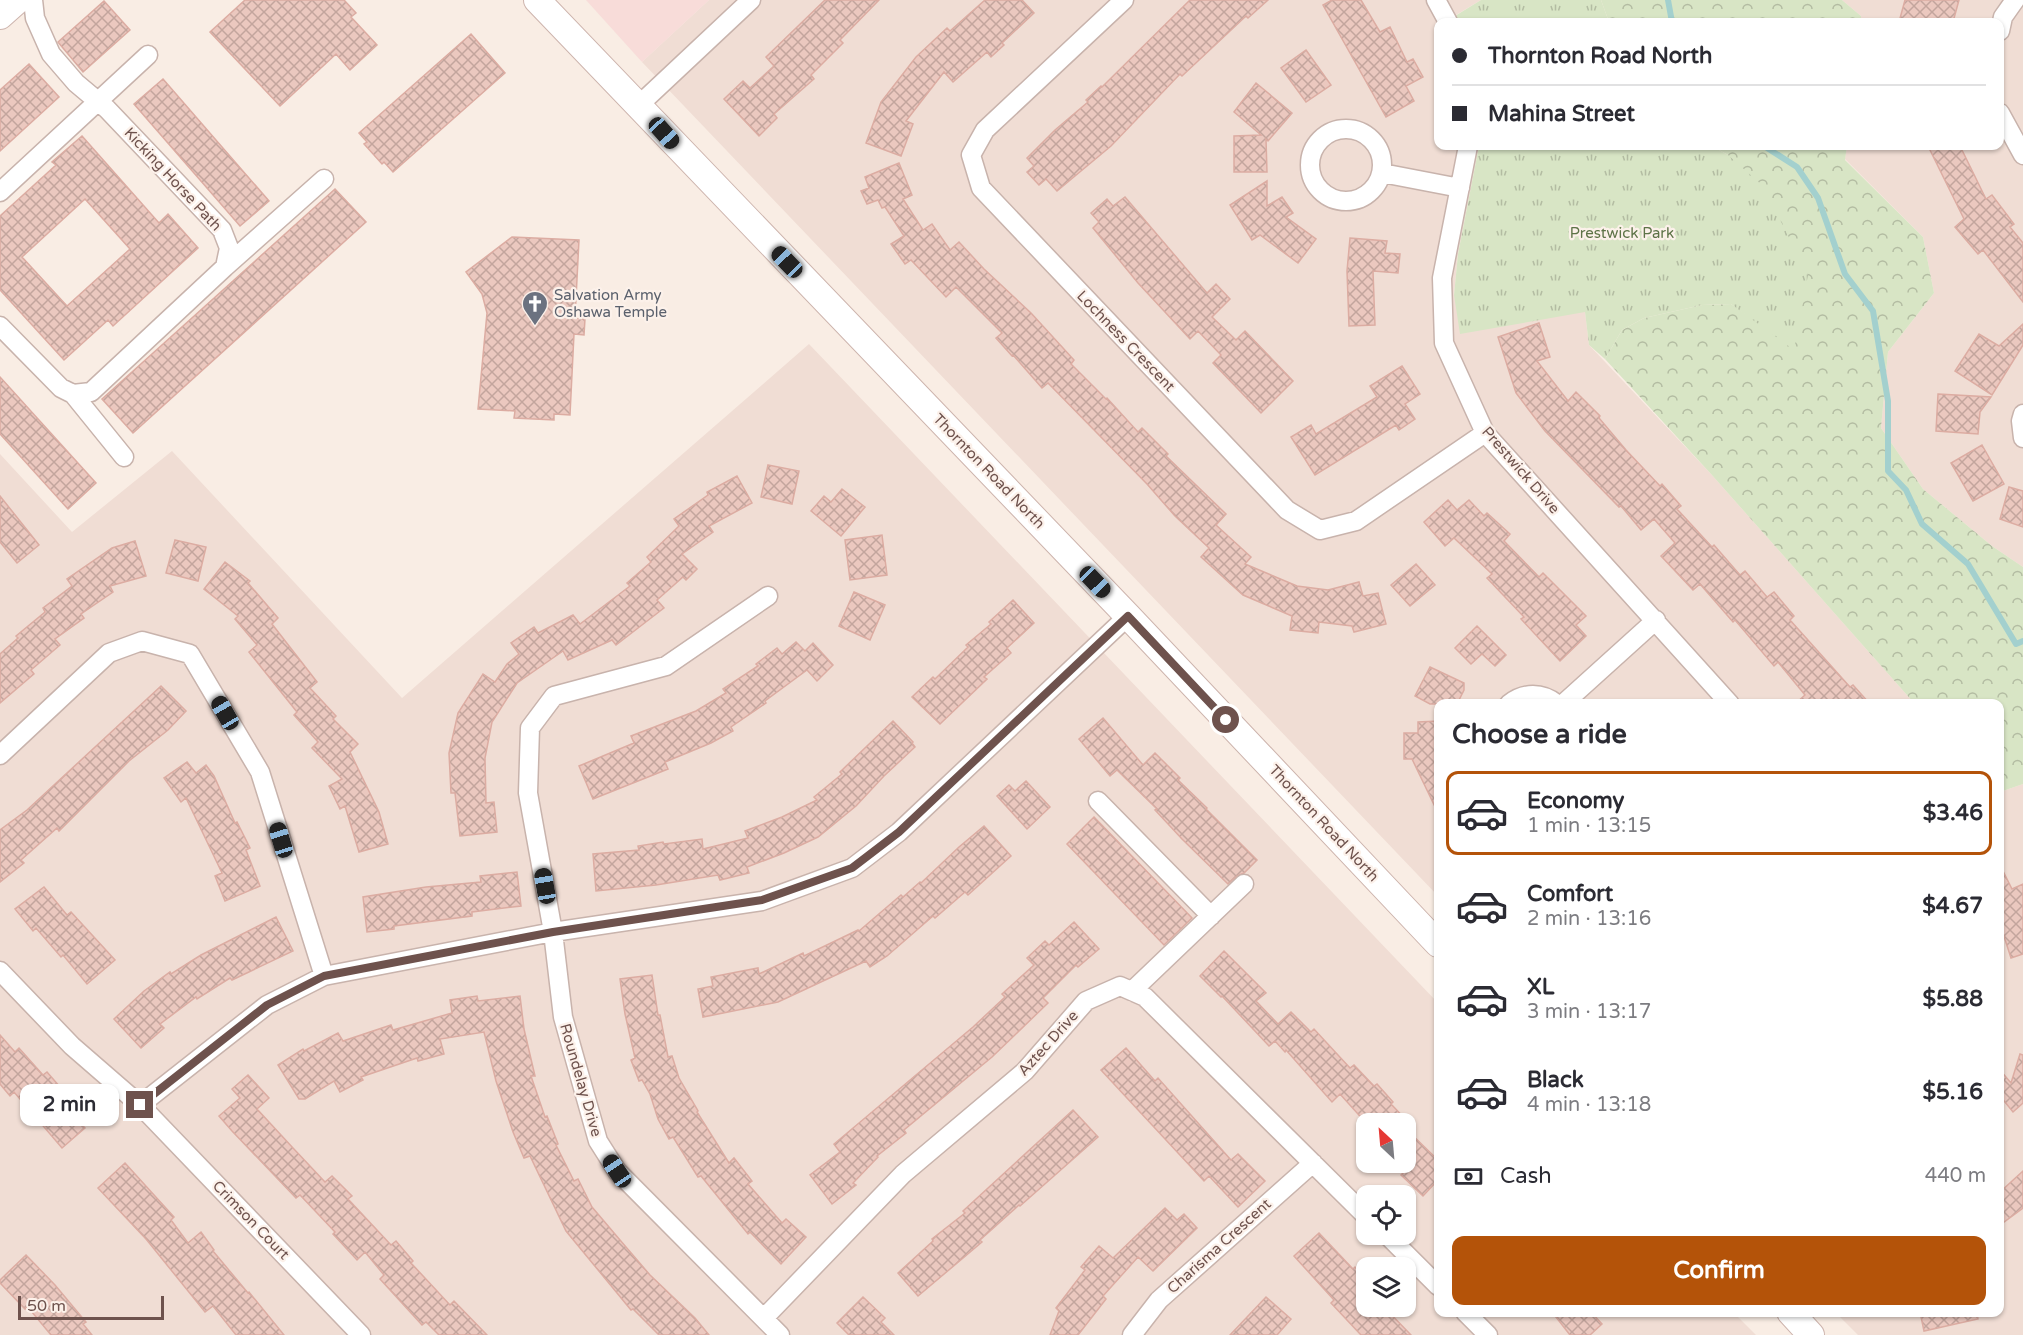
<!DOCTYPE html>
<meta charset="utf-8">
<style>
:root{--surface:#fff;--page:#f2f2f3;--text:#2b2b33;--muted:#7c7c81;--line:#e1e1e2;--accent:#b45309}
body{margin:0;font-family:"Varela Round",sans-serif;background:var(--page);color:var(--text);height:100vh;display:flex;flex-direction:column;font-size:22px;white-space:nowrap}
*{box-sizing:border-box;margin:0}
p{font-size:20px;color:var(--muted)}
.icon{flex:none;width:33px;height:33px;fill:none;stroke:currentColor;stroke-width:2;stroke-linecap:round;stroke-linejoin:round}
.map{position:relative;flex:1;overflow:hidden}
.details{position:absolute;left:1434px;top:699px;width:570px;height:618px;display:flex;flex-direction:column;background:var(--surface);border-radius:12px;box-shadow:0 2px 4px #0004}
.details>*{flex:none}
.banner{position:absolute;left:1434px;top:18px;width:570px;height:132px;border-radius:12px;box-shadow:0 2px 4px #0004;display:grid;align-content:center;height:132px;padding:0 18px;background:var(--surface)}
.needle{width:39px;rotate:334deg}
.buttons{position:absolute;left:1356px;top:1113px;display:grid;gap:12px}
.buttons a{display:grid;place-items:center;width:60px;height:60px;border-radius:12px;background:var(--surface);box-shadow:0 2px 4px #0004;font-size:30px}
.scale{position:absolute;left:18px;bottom:15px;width:146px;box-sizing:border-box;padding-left:6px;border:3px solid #6e524d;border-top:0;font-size:16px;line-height:21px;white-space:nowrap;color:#6e524d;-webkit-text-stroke:4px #fcf1ea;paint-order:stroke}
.end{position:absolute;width:27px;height:27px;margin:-14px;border:8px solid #6e524d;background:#fff;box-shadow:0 0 0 3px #fff}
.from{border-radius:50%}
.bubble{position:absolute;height:42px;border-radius:12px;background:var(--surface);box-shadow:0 2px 4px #0004;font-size:20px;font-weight:700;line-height:42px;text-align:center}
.car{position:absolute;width:18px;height:36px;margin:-18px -9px;border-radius:8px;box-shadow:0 0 4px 2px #0007;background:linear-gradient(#222 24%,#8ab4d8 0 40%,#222 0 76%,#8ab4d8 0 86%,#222 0)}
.banner b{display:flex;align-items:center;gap:21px;height:57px;font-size:22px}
.banner b+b{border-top:2px solid var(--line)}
.banner i{width:15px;height:15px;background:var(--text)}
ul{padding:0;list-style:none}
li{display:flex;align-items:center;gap:18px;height:84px;margin:0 12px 9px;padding:0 6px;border:3px solid transparent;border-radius:12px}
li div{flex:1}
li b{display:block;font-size:22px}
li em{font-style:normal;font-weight:700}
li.active{border-color:var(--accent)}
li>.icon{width:54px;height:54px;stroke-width:1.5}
h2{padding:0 18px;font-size:27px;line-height:72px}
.pay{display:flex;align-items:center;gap:15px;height:66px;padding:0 18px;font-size:22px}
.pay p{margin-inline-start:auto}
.button{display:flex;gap:12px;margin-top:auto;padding:12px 18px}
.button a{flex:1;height:69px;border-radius:12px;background:var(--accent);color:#fff;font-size:24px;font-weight:700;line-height:69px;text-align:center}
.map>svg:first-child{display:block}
.residential{fill:#f0ddd4;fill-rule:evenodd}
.commercial{fill:#f8dcd9}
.forest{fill:url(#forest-crowns)}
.park{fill:url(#park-tufts)}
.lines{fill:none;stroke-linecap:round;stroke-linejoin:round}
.stream{stroke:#a3d0ce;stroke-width:6}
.building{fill:url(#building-cross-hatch);stroke:#dcaca2;stroke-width:1.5;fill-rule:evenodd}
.minor-casing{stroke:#c8b3ac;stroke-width:21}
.secondary-casing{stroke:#cdb4ad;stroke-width:28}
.minor{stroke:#fff;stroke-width:18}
.secondary{stroke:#fff;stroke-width:26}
.route{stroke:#6e524d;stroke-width:8}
.labels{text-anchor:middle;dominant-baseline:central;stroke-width:4.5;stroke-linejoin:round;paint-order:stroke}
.street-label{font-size:15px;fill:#6e524d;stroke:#fcf1ea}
.park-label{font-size:15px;fill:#5d7347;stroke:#fcf1ea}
.worship-label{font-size:15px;fill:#5b616d;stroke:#fcf1ea;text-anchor:start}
</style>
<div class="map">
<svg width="2023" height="1335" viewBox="0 0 2023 1335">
<defs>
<pattern id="forest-crowns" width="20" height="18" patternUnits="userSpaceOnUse" patternTransform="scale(1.5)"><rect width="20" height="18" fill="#d8e5c5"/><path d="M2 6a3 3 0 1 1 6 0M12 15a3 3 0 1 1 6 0" fill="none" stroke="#b3bca2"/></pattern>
<pattern id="park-tufts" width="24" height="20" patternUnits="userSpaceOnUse" patternTransform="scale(1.5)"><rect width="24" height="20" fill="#d8e5c5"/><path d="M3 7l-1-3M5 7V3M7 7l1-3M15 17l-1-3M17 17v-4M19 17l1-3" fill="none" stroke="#b3bca2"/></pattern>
<pattern id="building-cross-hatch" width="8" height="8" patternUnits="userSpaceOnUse" patternTransform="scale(1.5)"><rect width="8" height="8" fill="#ebc8bf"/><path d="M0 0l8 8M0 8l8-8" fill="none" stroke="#c3a59d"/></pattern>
</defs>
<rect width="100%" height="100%" fill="#f9ede4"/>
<path class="residential" d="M709,0H1481L1456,15L1459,22H1438V146H1479L1458,254L1454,295L1585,312L1589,345L1711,474L1914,703L1438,704V896L642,62Z
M1842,0H2023V567L1992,546L1923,489L1881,428L1888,352L1934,293L1923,237L1845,159L1847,146H2000V22H1861V16Z
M809,344L1438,1003V1312L1734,1313L1756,1335H0V454L72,532L172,451L402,698ZM1366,1124H1406V1162H1366ZM1366,1196H1406V1234H1366ZM1366,1268H1406V1306H1366Z
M2023,784V1335H1858L1836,1313L2000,1312V792Z"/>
<path class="commercial" d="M586,0H709L642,62Z"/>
<path class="forest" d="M1601,0H1842L1861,16V22H1609Z
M1712,146H1847L1845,160L1923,237L1934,293L1888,352L1881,428L1923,489L1992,546L2023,567V784L2000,792V704L1914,703L1711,474L1605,359L1622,330L1644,318L1702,305L1731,304L1752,318L1728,155Z"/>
<path class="park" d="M1481,0H1601L1609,22H1459L1455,16Z
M1479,146H1712L1728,155L1763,186L1808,275L1794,350L1731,304L1702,305L1644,318L1622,330L1605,359L1589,345L1585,312L1460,334L1454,295L1458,254Z"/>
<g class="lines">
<path class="stream" d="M1668,0L1672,22
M1764,146L1797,167L1818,198L1845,274L1873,311L1888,401V471L1906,490L1922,524L1968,564L2016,644L2023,641"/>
</g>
<path class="building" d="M245,0H344L356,13L351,17L377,45L350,70L336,54L280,106L210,32Z
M825,0H879L840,40L843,43L811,75L814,79L774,114L777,118L759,136L724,99L743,81L750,88L774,66L766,57Z
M985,0H1022L1034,13L1002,43L1004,45L991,57L987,52L953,82L944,72L906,121L913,124L901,156L866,143L881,102L916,57L947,28L950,31Z
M1190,0H1268L1248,18L1246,16L1182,76L1180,74L1111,146L1057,191L1046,179L1039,185L1027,172L1034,166L1027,158L1055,130L1088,102L1086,100L1101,86L1102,87Z
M1332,0H1361L1380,32L1390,27L1407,62L1413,59L1423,77L1406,86L1414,101L1386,117L1323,5Z
M1905,0H1959L1953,22H1899Z
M104,1L130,30L83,72L58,42Z
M471,34L505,73L393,172L384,162L382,164L364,144L367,142L359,133Z
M1306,50L1331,85L1306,102L1281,68Z
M29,64L59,97L0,151V90Z
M163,79L269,201L240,226L134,104Z
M1256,83L1292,113L1268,141L1266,139L1267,172H1234V136L1261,135L1234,112Z
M82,136L159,223L168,214L198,248L113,326L108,320L64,360L0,290V216L56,165L52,162ZM85,199L130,249L67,306L22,257Z
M1928,146H1960L1986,199L1992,195L2014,224L2010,227L2023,243V302L1983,250L1978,254L1955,227L1964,219Z
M899,163L912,195L903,199L923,230L932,224L950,250L959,242L984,269L1031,313L1074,360L1071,364L1106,399L1107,398L1138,432L1142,428L1168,454L1166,456L1226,514L1216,525L1251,557L1245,564L1297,586L1328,590L1359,582L1363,596L1378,593L1386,624L1354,632L1352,626L1319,622L1318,633L1290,630L1292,616L1243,595L1201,557L1209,548L1175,516L1147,484L1048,383L1042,388L1013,355L1012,356L996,338L1002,333L956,287L946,297L911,260L905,264L891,244L904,236L885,207L882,208L878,200L867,204L861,191L869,188L865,177Z
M1267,181V206L1282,197L1293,213L1286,217L1316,239L1298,263L1260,235L1252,240L1230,205Z
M335,189L366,222L133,433L102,399Z
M1125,197L1207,293L1216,284L1230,299L1212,317L1236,340L1245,331L1293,381L1261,413L1213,363L1221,355L1198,331L1190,339L1138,283L1093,228L1099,222L1091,213L1107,199L1113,206Z
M512,237L579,240L575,318L585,319L584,335L574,334L570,415L554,414V420L514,418L515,411L478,409L487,313L482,294L466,272Z
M1350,238L1387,241L1385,253L1400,254L1398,273L1373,271L1375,325L1349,326L1347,271Z
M1539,323L1550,357L1537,361L1568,401L1576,392L1600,416L1599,418L1626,450L1660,486L1662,484L1681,506L1677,509L1712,547L1714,545L1740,575L1745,571L1767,597L1774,592L1794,616L1790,620L1850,687L1853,685L1870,704H1795L1805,695L1778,662L1774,666L1735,620L1733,622L1700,584L1693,590L1661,556L1675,543L1654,519L1641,530L1621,506L1619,507L1545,431L1516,393L1498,337Z
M2023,324V345L1992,395L1955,371L1979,334L1999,346Z
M1402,366L1420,394L1405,404L1415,419L1399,430L1396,425L1315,475L1291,437L1311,425L1316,434L1377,397L1370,386Z
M0,377L96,483L68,509L0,434Z
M1938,394L1991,397L1980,412L1978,434L1936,431Z
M1982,445L2004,484L1973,501L1951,463Z
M768,465L799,471L792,504L761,497Z
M737,476L752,503L709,526L713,532L682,554L697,569L686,580L683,577L657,600L664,608L616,645L612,640L568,660L563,651L517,683L492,722L485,758L486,803L494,802L497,832L460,836L455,793H451L449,753L458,713L483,674L495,682L507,664L519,654L511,643L534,627L538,633L573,615L580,624L630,586L627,583L651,562L647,557L679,526L674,519L708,495L707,492Z
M2009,487L2023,491V527L2000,519Z
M842,489L865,507L841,536L811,511L824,496L831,502Z
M0,496L39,545L17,563L0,542Z
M1448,500L1457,510L1469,500L1484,516L1487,513L1510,534L1504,541L1539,577L1543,573L1586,616L1576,625L1586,636L1560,661L1521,619L1524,617L1487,578L1492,574L1454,538L1445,546L1424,522Z
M882,535L887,575L850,580L845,540Z
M175,540L206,547L198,581L166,573Z
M135,541L146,576L110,586L113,592L81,614L84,618L55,639L60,645L31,670L34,674L0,703V654L18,638L16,636L45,612L43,608L72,586L67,579L112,548Z
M225,562L250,581L248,583L278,618L272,624L317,682L310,688L336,716L333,719L358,744L350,752L379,812L388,844L359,852L345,806L340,809L329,786L342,779L312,748L318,742L294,715L297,712L249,652L257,645L235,619L238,616L204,589Z
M1416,564L1435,585L1410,606L1391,585Z
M854,592L885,605L870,640L839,626Z
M1013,600L1034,623L1007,648L1011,653L984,677L987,679L940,724L912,697L933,677L935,679L968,647L966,645L991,624L989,622Z
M1477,626L1506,655L1495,666L1482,654L1471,664L1455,648Z
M796,642L805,651L813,643L833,665L817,681L807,670L765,701L766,703L731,727L733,731L711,743L665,762L668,769L593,799L579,766L634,743L631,736L696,711L726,693L723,689L758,666L756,664L777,648L782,654Z
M1430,667L1464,683V690L1457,704H1430L1415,696Z
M161,686L186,711L168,730L129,761L59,831L57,828L21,860L24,863L0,882V830L27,810Z
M1103,718L1143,765L1155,753L1180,778L1178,780L1207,808L1206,809L1257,860L1244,873L1237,876L1228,884L1182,839L1155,810L1157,809L1117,770L1110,776L1079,739Z
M893,721L913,742L912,743L915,747L884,776L856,806L818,837L784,853L747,867L749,873L720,880L718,875L656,885L596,891L593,854L639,850L638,846L663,842L664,844L702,839L703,849L748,838L745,831L782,817L817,800L814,797L842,774L840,772Z
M1438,721V813L1412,759H1404V733H1418V722Z
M187,762L196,773L206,765L214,776L235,823L237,822L250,848L246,850L260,886L225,901L215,876L222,873L186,798L181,802L164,778Z
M1026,781L1050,807L1027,829L997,796L1009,785L1015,791Z
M1094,817L1192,918L1164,945L1067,844Z
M984,826L1011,856L968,895L965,892L935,918L933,916L887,956L870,967L866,961L778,1002L703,1017L698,989L713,986L711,977L758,968L759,974L803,953L804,956L858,930L859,931L901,895L903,897L920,882L921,883L959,847Z
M2000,865L2012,889L2023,884V954L2011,958L2000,924Z
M517,872L521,906L472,912V916L394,926V929L367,932L363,897L426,887L481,882L480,876Z
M44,887L67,915L71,912L115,960L87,984L63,955L61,957L36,928L33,931L15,909Z
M276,917L293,951L232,980L230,978L197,999L196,997L160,1024L164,1028L141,1048L114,1019L144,991L170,972L171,974L201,955Z
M1074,922L1099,949L1078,967L1076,965L1043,998L1048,1003L992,1057L904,1130L906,1133L877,1156L878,1157L853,1183L856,1185L832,1204L810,1175L840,1152L834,1144L973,1027L1005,997L1002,994L1034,965L1027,958L1045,941L1049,945Z
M1224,951L1266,993L1256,1001L1278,1024L1291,1012L1311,1032L1314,1029L1350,1068L1354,1065L1374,1086L1377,1084L1393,1102L1391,1104L1410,1124H1367L1340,1094L1332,1102L1286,1050L1285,1052L1275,1041L1269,1046L1222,996L1221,997L1200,976Z
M652,975L658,1015H660L668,1057L672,1056L679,1078L698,1111L697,1112L729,1163L734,1158L752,1181L748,1184L782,1223L786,1219L806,1237L781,1264L750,1232L748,1234L701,1176L698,1177L673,1137L669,1139L658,1119L650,1094L642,1080L639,1081L631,1060L635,1058L625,1014L620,979Z
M477,996L478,1001L520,996L524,1029L535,1076H531L545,1117L547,1116L558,1144L556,1145L574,1181L578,1179L592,1207L620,1240L650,1275L695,1318L709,1335H659L633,1309L631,1310L566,1231L530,1156L524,1158L513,1132L496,1081L484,1032L440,1039L444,1054L418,1061L417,1058L361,1077L363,1080L340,1092L334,1081L305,1099H299L278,1065L303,1049L304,1051L338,1033L343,1041L391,1025L393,1030L452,1013L450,1000Z
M0,1035L15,1052L19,1048L43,1075L47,1072L80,1110L73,1116L85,1128L62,1148L14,1092L10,1096L0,1084Z
M1126,1048L1155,1081L1158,1078L1231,1160L1238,1154L1265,1181L1238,1207L1209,1176L1204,1181L1101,1070Z
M2020,1054L2023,1055V1103L2013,1112L2000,1096V1070L2011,1083Z
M248,1075L269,1098L257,1109L293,1148L325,1182L332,1176L352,1196L348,1199L391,1245L396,1241L413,1261L411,1263L450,1305L454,1301L487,1335H439L426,1322L422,1325L380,1279L384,1275L365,1252L357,1260L333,1234L335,1232L300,1195L296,1198L232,1131L219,1116L240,1098L232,1089Z
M1073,1110L1098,1137L1020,1206L1019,1205L980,1240L982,1242L918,1296L898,1273L933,1241L932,1239L965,1213L963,1211Z
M1406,1129L1438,1160V1180L1423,1196L1401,1175L1406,1170Z
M125,1163L174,1217L171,1220L188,1243L201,1232L214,1250L213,1251L248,1293L249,1292L284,1335H236L213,1306L205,1312L146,1239L98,1188Z
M2023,1171V1208L2000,1225V1192Z
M1165,1208L1177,1220L1184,1214L1197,1228L1153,1271L1138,1257L1103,1296L1106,1299L1078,1335H1050L1059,1311L1056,1308L1085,1270L1081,1267L1099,1246L1113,1258Z
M1319,1233L1353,1269L1355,1267L1366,1278V1306H1383L1411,1335H1361L1331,1303L1334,1300L1294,1256Z
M26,1255L55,1285L86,1322L83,1324L92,1335H51L27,1306L25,1309L0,1283V1280Z
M863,1297L885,1318L881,1322L894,1335H849L837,1323Z
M1266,1297L1291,1319L1277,1335H1230Z
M1552,1312H1591L1602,1324L1590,1335H1570Z
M1920,1312H1977L1978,1319L1924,1331Z"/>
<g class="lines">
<defs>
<path id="minor" d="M1124,0L985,130L971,155L981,188L1287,510L1320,530L1356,521L1485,433
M1436,0L1448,22
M2000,31L2003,17L2015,0
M639,105L751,0
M2000,113L2023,155
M1310 165a36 36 0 1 1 72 0a36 36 0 1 1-72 0Z
M1468,146L1442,278L1444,343L1485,433L1730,704
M1382,173L1460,188
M0,192L148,55
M225,267L324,179
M0,326L61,388L73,394L91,392L225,267L229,248L222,230L107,109L76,83L51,54L35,18L33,0
M73,394L124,457
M2023,414L2021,421L2023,438
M768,596L666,666L554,696L530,728L528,793L553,932L563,1017L598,1141L617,1171L780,1335
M1509,704C1524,692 1542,692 1557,704
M1563,704L1656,620
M0,755L109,653L142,641L190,654L260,772L324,976
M1098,801L1211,916
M0,971L72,1046L140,1105L361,1335
M1132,991L1244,884
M140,1105L267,1005L324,976L553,932L762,901L852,868L899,832L1128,616
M1386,1234L1438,1286
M1465,1312L1488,1335
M764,1318L903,1174L1025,1071L1086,1001L1120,986L1145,997L1366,1216
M1132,1335L1159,1300L1313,1163"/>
<path id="secondary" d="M537,0L1128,616L1438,944
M0,16L18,0
M1790,1312L1811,1335"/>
</defs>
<use href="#minor" class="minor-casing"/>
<use href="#secondary" class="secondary-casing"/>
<use href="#minor" class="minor"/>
<use href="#secondary" class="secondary"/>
</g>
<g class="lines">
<path class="route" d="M140,1105L267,1005L324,976L553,932L762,900L852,868L899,832L1128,616L1226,720"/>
</g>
<defs>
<symbol id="church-pin" viewBox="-11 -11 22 30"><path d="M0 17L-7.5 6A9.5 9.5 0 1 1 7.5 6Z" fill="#6b7280" stroke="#fcf1ea"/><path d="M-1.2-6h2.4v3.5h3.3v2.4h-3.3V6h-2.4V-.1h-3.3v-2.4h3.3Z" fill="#fff"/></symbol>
</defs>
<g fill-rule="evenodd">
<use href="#church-pin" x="520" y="289" width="30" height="40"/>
</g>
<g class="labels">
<g class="street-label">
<text transform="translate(173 179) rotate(47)">Kicking Horse Path</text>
<text transform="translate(1126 341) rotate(46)">Lochness Crescent</text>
<text transform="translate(1521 470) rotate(49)">Prestwick Drive</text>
<text transform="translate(989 471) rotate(46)">Thornton Road North</text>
<text transform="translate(1324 823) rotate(47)">Thornton Road North</text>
<text transform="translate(1048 1043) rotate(-48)">Aztec Drive</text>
<text transform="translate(581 1080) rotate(74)">Roundelay Drive</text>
<text transform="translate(251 1220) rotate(46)">Crimson Court</text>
<text transform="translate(1219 1246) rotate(-42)">Charisma Crescent</text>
</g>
<g class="park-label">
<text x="1622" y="233">Prestwick Park</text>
</g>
<g class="worship-label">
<text x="554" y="295">Salvation Army<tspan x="554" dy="17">Oshawa Temple</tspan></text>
</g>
</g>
</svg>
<div class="buttons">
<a><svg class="needle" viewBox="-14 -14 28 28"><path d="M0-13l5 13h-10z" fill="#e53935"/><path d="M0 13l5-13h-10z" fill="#7c7c81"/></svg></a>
<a><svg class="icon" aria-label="locate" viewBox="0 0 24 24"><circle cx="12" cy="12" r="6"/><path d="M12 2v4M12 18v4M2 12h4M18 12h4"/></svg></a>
<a><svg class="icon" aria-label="layers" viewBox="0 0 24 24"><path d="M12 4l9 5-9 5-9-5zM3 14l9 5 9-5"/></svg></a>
</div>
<div class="scale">50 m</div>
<i class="end from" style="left:1226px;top:720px"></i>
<i class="end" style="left:140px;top:1105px"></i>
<div class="bubble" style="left:20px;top:1084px;width:99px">2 min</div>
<i class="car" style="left:664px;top:133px;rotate:138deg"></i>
<i class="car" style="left:787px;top:262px;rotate:316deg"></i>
<i class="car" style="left:1095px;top:582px;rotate:136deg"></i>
<i class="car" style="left:225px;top:713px;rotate:330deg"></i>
<i class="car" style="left:281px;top:840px;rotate:343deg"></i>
<i class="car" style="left:545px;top:886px;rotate:350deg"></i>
<i class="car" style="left:617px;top:1171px;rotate:326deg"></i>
<div class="banner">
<b><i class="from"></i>Thornton Road North</b>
<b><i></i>Mahina Street</b>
</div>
<section class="details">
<h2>Choose a ride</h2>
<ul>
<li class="active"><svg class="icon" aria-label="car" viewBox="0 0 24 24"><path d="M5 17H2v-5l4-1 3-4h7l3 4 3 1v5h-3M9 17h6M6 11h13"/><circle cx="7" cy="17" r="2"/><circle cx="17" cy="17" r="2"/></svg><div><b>Economy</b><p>1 min · 13:15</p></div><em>$3.46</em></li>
<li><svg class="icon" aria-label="car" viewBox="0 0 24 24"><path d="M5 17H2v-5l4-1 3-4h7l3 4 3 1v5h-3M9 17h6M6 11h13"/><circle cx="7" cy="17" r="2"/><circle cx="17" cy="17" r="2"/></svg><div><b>Comfort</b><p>2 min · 13:16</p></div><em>$4.67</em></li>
<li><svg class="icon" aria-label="car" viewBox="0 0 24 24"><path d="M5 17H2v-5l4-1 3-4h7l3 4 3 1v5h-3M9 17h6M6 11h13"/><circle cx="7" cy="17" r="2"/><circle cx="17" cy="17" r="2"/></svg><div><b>XL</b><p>3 min · 13:17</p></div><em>$5.88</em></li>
<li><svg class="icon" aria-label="car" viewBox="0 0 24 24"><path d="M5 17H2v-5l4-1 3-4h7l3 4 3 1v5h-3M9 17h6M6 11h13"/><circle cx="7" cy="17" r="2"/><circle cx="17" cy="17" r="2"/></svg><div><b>Black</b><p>4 min · 13:18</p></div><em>$5.16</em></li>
</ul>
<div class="pay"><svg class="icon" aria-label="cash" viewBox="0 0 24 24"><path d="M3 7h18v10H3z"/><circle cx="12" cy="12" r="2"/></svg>Cash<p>440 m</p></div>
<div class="button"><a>Confirm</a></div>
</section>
</div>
